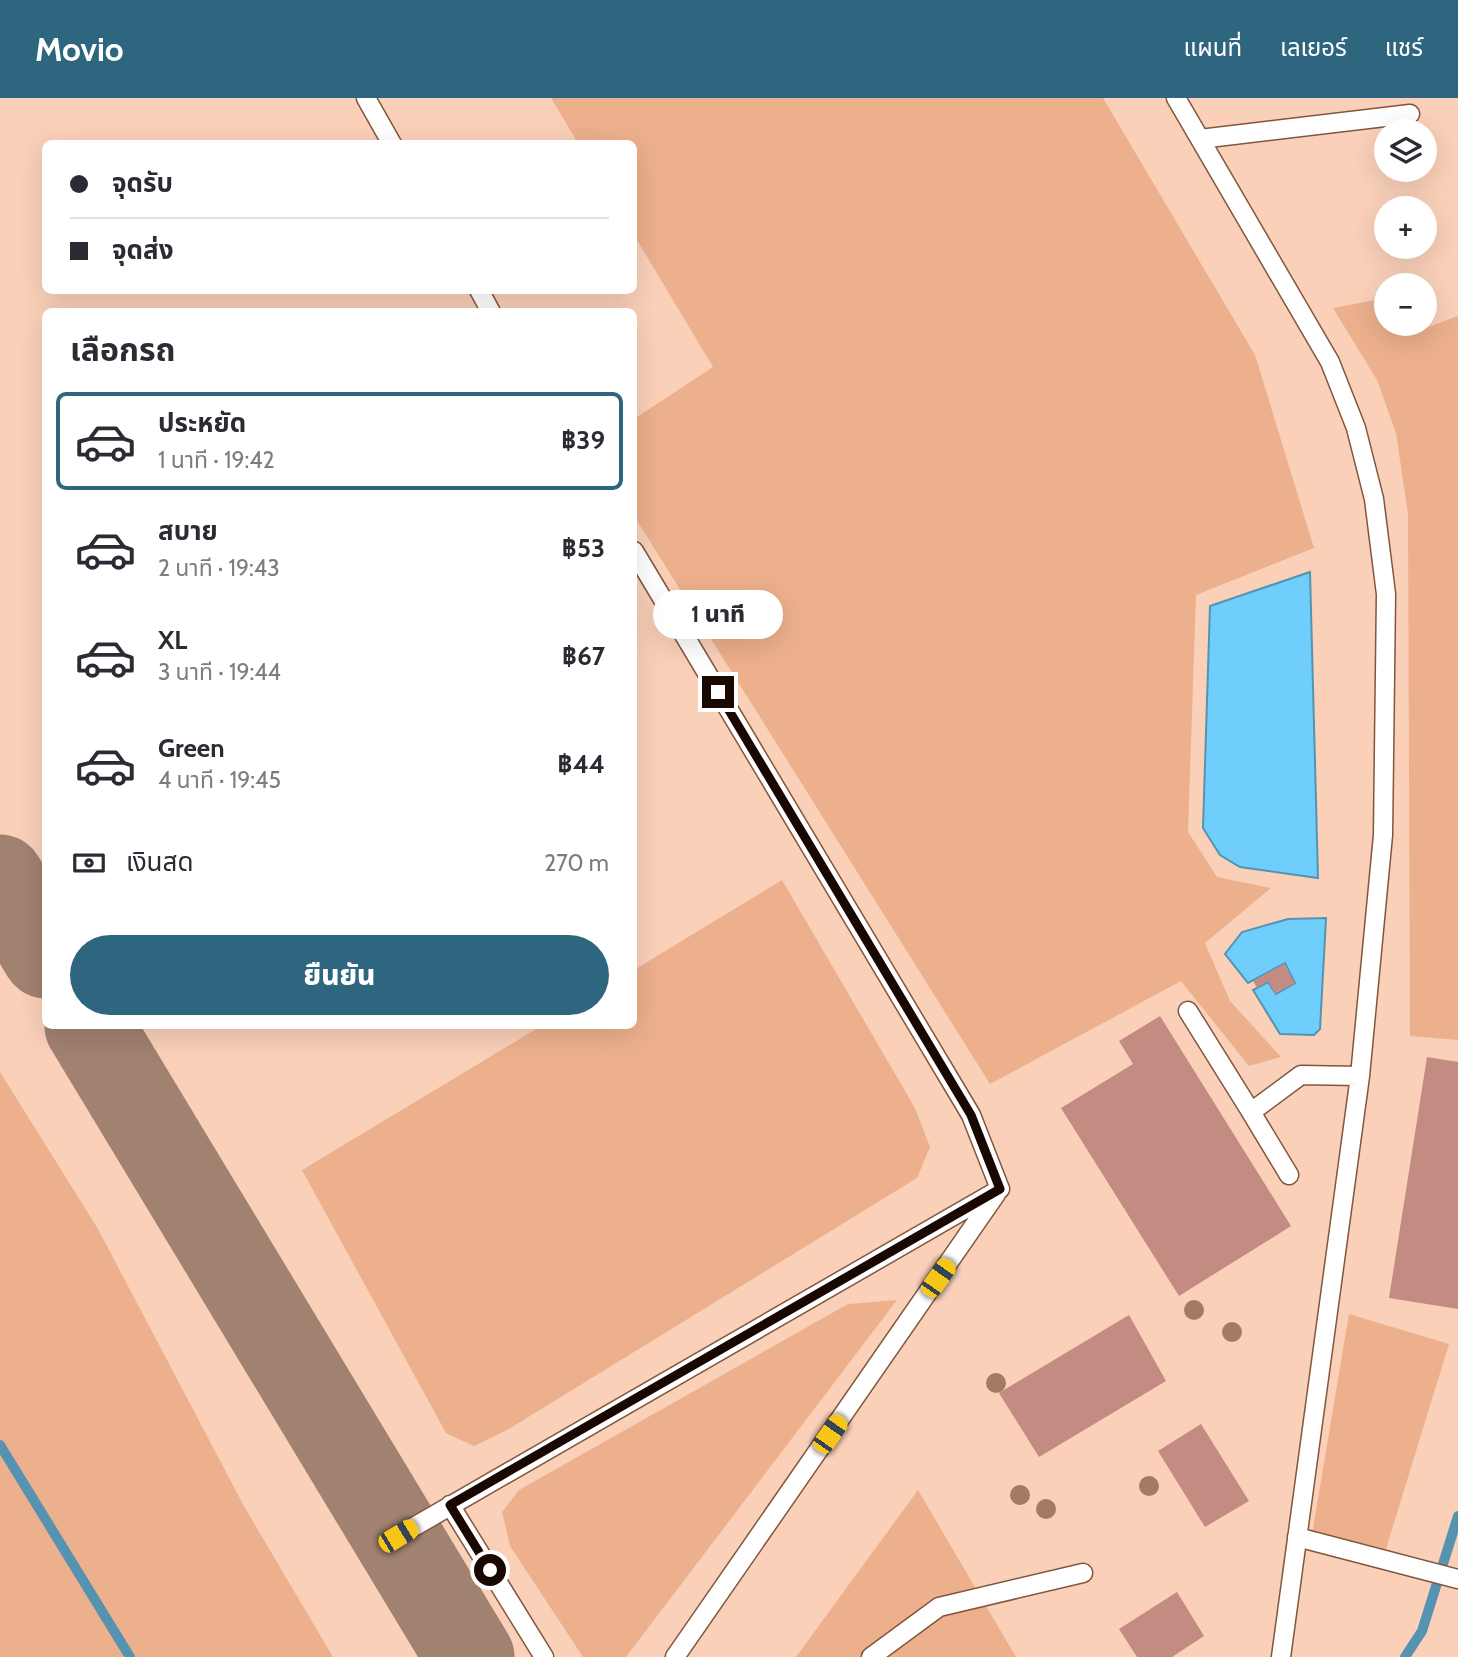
<!DOCTYPE html>
<html lang="th">
<meta charset="utf-8">
<style>
:root{--surface:#fff;--page:#f7f7f7;--text:#2b2b33;--muted:#7c7c81;--line:#e1e1e2;--accent:#2e6680}
body{margin:0;font-family:Cabin,"Noto Sans Thai",sans-serif;background:var(--page);color:var(--text);height:100vh;display:flex;flex-direction:column;font-size:26px;white-space:nowrap}
*{box-sizing:border-box;margin:0}
p{font-size:23px;color:var(--muted)}
.icon{flex:none;width:38px;height:38px;fill:none;stroke:currentColor;stroke-width:2;stroke-linecap:round;stroke-linejoin:round}
.map{position:relative;flex:1;overflow:hidden}
.panel{position:absolute;left:42px;top:210px;width:595px;height:721px;display:flex;flex-direction:column;background:var(--surface);border-radius:10px;box-shadow:0 7px 28px #0002}
.panel>*{flex:none}
.guide{position:absolute;left:42px;top:42px;width:595px;height:154px;border-radius:10px;box-shadow:0 7px 28px #0002;display:grid;align-content:center;height:154px;padding:0 28px;background:var(--surface)}
.buttons{position:absolute;left:1374px;top:21px;display:grid;gap:14px}
.buttons a{display:grid;place-items:center;width:63px;height:63px;border-radius:50%;background:var(--surface);box-shadow:0 7px 28px #0002;font-size:35px}
.end{position:absolute;width:32px;height:32px;margin:-16px;border:9px solid #190802;background:#fff;box-shadow:0 0 0 4px #fff}
.from{border-radius:50%}
.bubble{position:absolute;height:49px;border-radius:24px;background:var(--surface);box-shadow:0 7px 28px #0002;font-size:23px;font-weight:800;line-height:49px;text-align:center}
.car{position:absolute;width:21px;height:42px;margin:-21px -10px;border-radius:9px;box-shadow:0 0 5px 2px #0007;background:linear-gradient(#f5c518 24%,#345 0 40%,#f5c518 0 76%,#345 0 86%,#f5c518 0)}
.guide b{display:flex;align-items:center;gap:24px;height:66px;font-size:26px}
.guide b+b{border-top:2px solid var(--line)}
.guide i{width:18px;height:18px;background:var(--text)}
ul{padding:0;list-style:none}
li{display:flex;align-items:center;gap:21px;height:98px;margin:0 14px 10px;padding:0 14px;border:4px solid transparent;border-radius:10px}
li div{flex:1}
li b{display:block;font-size:26px}
li em{font-style:normal;font-weight:800}
li.on{border-color:var(--accent)}
li>.icon{width:63px;height:63px;stroke-width:1.5}
h2{padding:0 28px;font-size:32px;line-height:84px}
.pay{display:flex;align-items:center;gap:18px;height:77px;padding:0 28px;font-size:26px}
.pay p{margin-inline-start:auto}
.primary-button{display:flex;gap:14px;margin-top:auto;padding:14px 28px}
.primary-button a{flex:1;height:80px;border-radius:42px;background:var(--accent);color:#fff;font-size:28px;font-weight:800;line-height:80px;text-align:center}
header{display:flex;align-items:center;gap:42px;box-sizing:border-box;height:98px;padding:0 35px;background:var(--accent);color:#fff}
header strong{font-size:33px}
nav{display:flex;gap:38px;margin-inline-start:auto;font-size:24px}
.map>svg:first-child{display:block}
.green{fill:#ecb08d}
.water{fill:#6fcefb;stroke:#5593b0;stroke-width:2}
.lines{fill:none;stroke-linecap:round;stroke-linejoin:round}
.stream{stroke:#5593b0;stroke-width:10}
.taxiway{stroke:#a18170;stroke-width:89}
.building{fill:#c38b81}
.service-casing{stroke:#82563c;stroke-width:21}
.service{stroke:#fff;stroke-width:18}
.tree{fill:#a37a63}
.route{stroke:#190802;stroke-width:9}
</style>
<header>
<strong>Movio</strong>
<nav><a>แผนที่</a><a>เลเยอร์</a><a>แชร์</a></nav>
</header>
<div class="map">
<svg width="1458" height="1559" viewBox="0 0 1458 1559">
<rect width="100%" height="100%" fill="#fad0b9"/>
<path class="green" d="M551,0H1103L1255,257L1314,450L1196,497L1188,734L1217,779L1271,790L1205,845L1230,903L1281,959L1249,968L1181,883L990,986L634,418V321L713,269L634,137V46L578,45Z
M1386,200V226H1406L1413,235L1458,218V942L1410,938L1408,416L1396,335L1377,282L1333,210Z
M782,782L915,1010L930,1049L917,1080L507,1332L474,1348L446,1335L302,1072L541,928H634V872Z
M0,974L98,1131L245,1410L333,1559H0Z
M897,1202L626,1559H583L510,1448L502,1414L519,1392L848,1206Z
M1349,1216L1449,1246L1382,1464L1310,1448Z
M918,1392L1016,1559H796Z"/>
<path class="water" d="M1310,474L1318,780L1240,769L1220,757L1203,730L1210,508Z
M1326,820L1320,931L1314,937L1280,936L1253,892L1268,884L1276,896L1295,885L1285,865L1248,885L1225,856L1242,834L1288,821Z"/>
<g class="lines">
<path class="stream" d="M0,1347L130,1559
M1405,1559L1422,1533L1458,1418"/>
<path class="taxiway" d="M0,781L46,856
M89,928L470,1559"/>
</g>
<path class="building" d="M1284,866L1295,885L1275,895L1268,883L1257,890L1253,883Z
M1160,918L1291,1128L1179,1198L1061,1010L1133,966L1119,943Z
M1427,959L1458,964V1211L1389,1200Z
M1129,1217L1166,1283L1039,1359L999,1295Z
M1201,1326L1249,1403L1205,1429L1158,1353Z
M1177,1494L1204,1538L1172,1559H1137L1119,1531Z"/>
<g class="lines">
<defs>
<path id="service" d="M366,0L392,46
M1176,0L1330,264L1356,330L1374,401L1386,496L1383,737L1360,978L1281,1559
M1200,41L1410,16
M479,192L491,214
M634,453L971,1017L1000,1091
M1188,913L1251,1014L1301,977L1360,978
M1251,1014L1289,1077
M450,1407L544,1559
M398,1438L1000,1091
M1297,1439L1458,1481
M675,1559L996,1096
M871,1559L939,1509L1083,1475"/>
</defs>
<use href="#service" class="service-casing"/>
<use href="#service" class="service"/>
</g>
<g class="tree">
<circle cx="1194" cy="1212" r="10"/>
<circle cx="1232" cy="1234" r="10"/>
<circle cx="996" cy="1285" r="10"/>
<circle cx="1149" cy="1388" r="10"/>
<circle cx="1020" cy="1397" r="10"/>
<circle cx="1046" cy="1411" r="10"/>
</g>
<g class="lines">
<path class="route" d="M490,1472L450,1407L1000,1091L971,1017L718,594"/>
</g>
</svg>
<div class="buttons">
<a><svg class="icon" aria-label="layers" viewBox="0 0 24 24"><path d="M12 4l9 5-9 5-9-5zM3 14l9 5 9-5"/></svg></a>
<a>+</a>
<a>−</a>
</div>
<i class="end from" style="left:490px;top:1472px"></i>
<i class="end" style="left:718px;top:594px"></i>
<div class="bubble" style="left:653px;top:492px;width:130px">1 นาที</div>
<i class="car" style="left:938px;top:1180px;rotate:35deg"></i>
<i class="car" style="left:830px;top:1336px;rotate:35deg"></i>
<i class="car" style="left:398px;top:1438px;rotate:59deg"></i>
<div class="guide">
<b><i class="from"></i>จุดรับ</b>
<b><i></i>จุดส่ง</b>
</div>
<section class="panel">
<h2>เลือกรถ</h2>
<ul>
<li class="on"><svg class="icon" aria-label="car" viewBox="0 0 24 24"><path d="M5 17H2v-5l4-1 3-4h7l3 4 3 1v5h-3M9 17h6M6 11h13"/><circle cx="7" cy="17" r="2"/><circle cx="17" cy="17" r="2"/></svg><div><b>ประหยัด</b><p>1 นาที · 19:42</p></div><em>฿39</em></li>
<li><svg class="icon" aria-label="car" viewBox="0 0 24 24"><path d="M5 17H2v-5l4-1 3-4h7l3 4 3 1v5h-3M9 17h6M6 11h13"/><circle cx="7" cy="17" r="2"/><circle cx="17" cy="17" r="2"/></svg><div><b>สบาย</b><p>2 นาที · 19:43</p></div><em>฿53</em></li>
<li><svg class="icon" aria-label="car" viewBox="0 0 24 24"><path d="M5 17H2v-5l4-1 3-4h7l3 4 3 1v5h-3M9 17h6M6 11h13"/><circle cx="7" cy="17" r="2"/><circle cx="17" cy="17" r="2"/></svg><div><b>XL</b><p>3 นาที · 19:44</p></div><em>฿67</em></li>
<li><svg class="icon" aria-label="car" viewBox="0 0 24 24"><path d="M5 17H2v-5l4-1 3-4h7l3 4 3 1v5h-3M9 17h6M6 11h13"/><circle cx="7" cy="17" r="2"/><circle cx="17" cy="17" r="2"/></svg><div><b>Green</b><p>4 นาที · 19:45</p></div><em>฿44</em></li>
</ul>
<div class="pay"><svg class="icon" aria-label="cash" viewBox="0 0 24 24"><path d="M3 7h18v10H3z"/><circle cx="12" cy="12" r="2"/></svg>เงินสด<p>270 m</p></div>
<div class="primary-button"><a>ยืนยัน</a></div>
</section>
</div>
